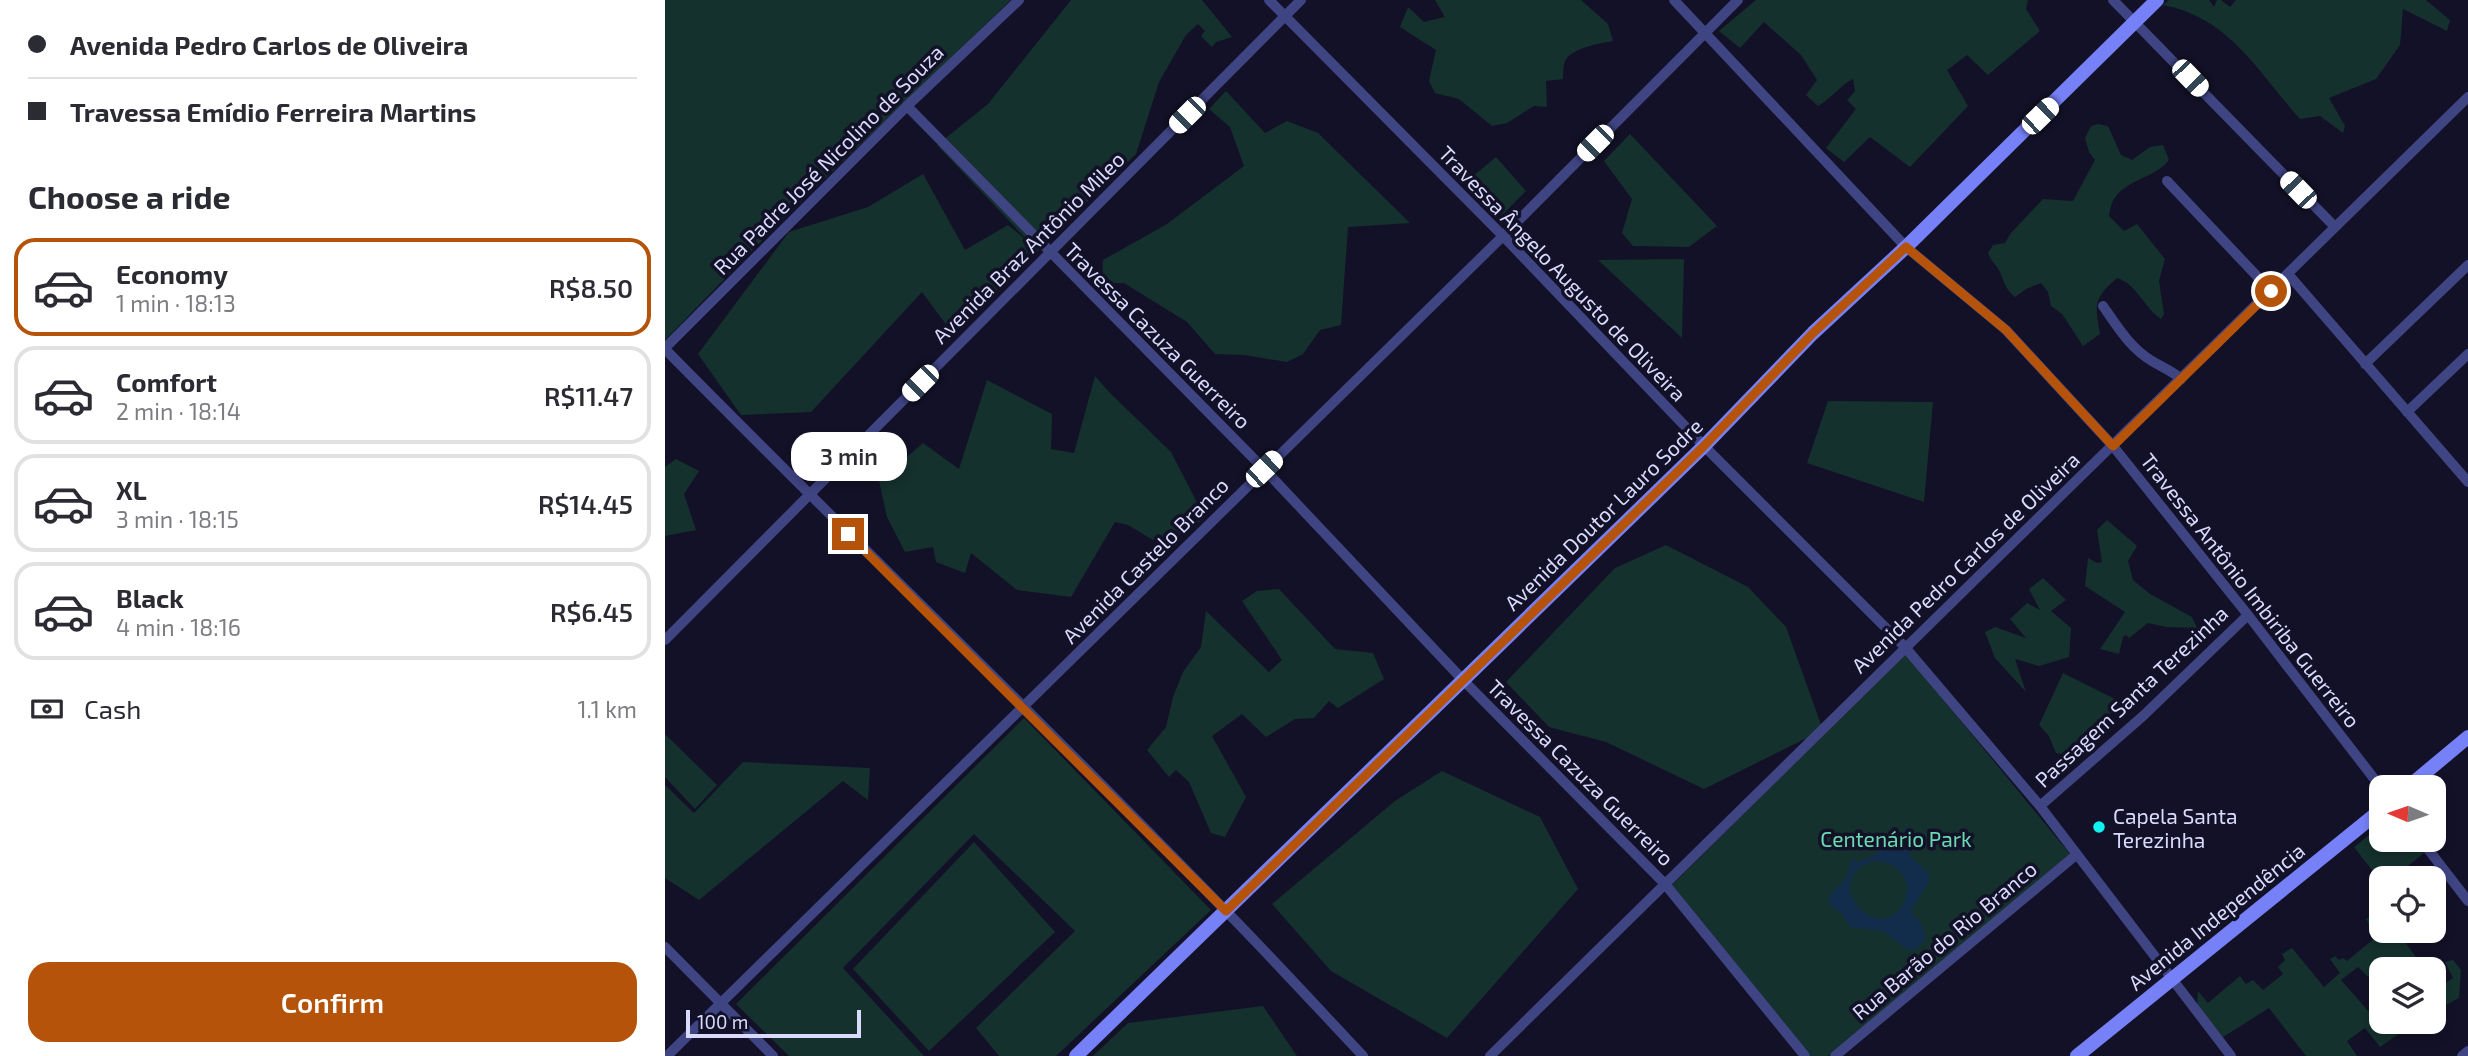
<!DOCTYPE html>
<meta charset="utf-8">
<style>
:root{--surface:#fff;--page:#f2f2f3;--text:#2b2b33;--muted:#7c7c81;--line:#e1e1e2;--accent:#b45309}
body{margin:0;font-family:"Exo 2",sans-serif;background:var(--page);color:var(--text);height:100vh;display:flex;flex-direction:column;font-size:26px;white-space:nowrap}
*{box-sizing:border-box;margin:0}
p{font-size:23px;color:var(--muted)}
.icon{flex:none;width:38px;height:38px;fill:none;stroke:currentColor;stroke-width:2;stroke-linecap:round;stroke-linejoin:round}
.map{position:relative;flex:1;overflow:hidden}
.sheet{display:flex;flex-direction:column;background:var(--surface);width:665px}
.sheet>*{flex:none}
.banner{display:grid;align-content:center;height:154px;padding:0 28px;background:var(--surface)}
.needle{width:46px;rotate:272deg}
.fabs{position:absolute;left:1704px;top:775px;display:grid;gap:14px}
.fabs a{display:grid;place-items:center;width:77px;height:77px;border-radius:14px;background:var(--surface);box-shadow:0 4px 10px #0003;font-size:35px}
.scale{position:absolute;left:21px;bottom:18px;width:175px;box-sizing:border-box;padding-left:7px;border:4px solid #dadafd;border-top:0;font-size:19px;line-height:24px;white-space:nowrap;color:#dadafd;-webkit-text-stroke:5px #131127;paint-order:stroke}
.end{position:absolute;width:32px;height:32px;margin:-16px;border:9px solid #b45309;background:#fff;box-shadow:0 0 0 4px #fff}
.from{border-radius:50%}
.bubble{position:absolute;height:49px;border-radius:21px;background:var(--surface);box-shadow:0 4px 10px #0003;font-size:23px;font-weight:600;line-height:49px;text-align:center}
.car{position:absolute;width:21px;height:42px;margin:-21px -10px;border-radius:9px;box-shadow:0 0 5px 2px #0007;background:linear-gradient(#fff 24%,#345 0 40%,#fff 0 76%,#345 0 86%,#fff 0)}
.banner b{display:flex;align-items:center;gap:24px;height:66px;font-size:26px}
.banner b+b{border-top:2px solid var(--line)}
.banner i{width:18px;height:18px;background:var(--text)}
ul{padding:0;list-style:none}
li{display:flex;align-items:center;gap:21px;height:98px;margin:0 14px 10px;padding:0 14px;border:4px solid var(--line);border-radius:21px}
li div{flex:1}
li b{display:block;font-size:26px}
li em{font-style:normal;font-weight:600}
li.active{border-color:var(--accent)}
li>.icon{width:63px;height:63px;stroke-width:1.5}
h2{padding:0 28px;font-size:32px;line-height:84px}
.pay{display:flex;align-items:center;gap:18px;height:77px;padding:0 28px;font-size:26px}
.pay p{margin-inline-start:auto}
.primary-button{display:flex;gap:14px;margin-top:auto;padding:14px 28px}
.primary-button a{flex:1;height:80px;border-radius:21px;background:var(--accent);color:#fff;font-size:28px;font-weight:600;line-height:80px;text-align:center}
main{display:flex;flex:1;min-height:0}
.map>svg:first-child{display:block}
.green{fill:#15312d}
.water{fill:#122d4b;fill-rule:evenodd}
.lines{fill:none;stroke-linecap:round;stroke-linejoin:round}
.street{stroke:#3f4483;stroke-width:10}
.secondary{stroke:#7781f7;stroke-width:14}
.route{stroke:#b45309;stroke-width:9}
.poi-dot{fill:#12f1f0;stroke:#131127;stroke-width:2.5}
.labels{text-anchor:middle;dominant-baseline:central;stroke-width:7;stroke-linejoin:round;paint-order:stroke}
.street-label{font-size:21px;fill:#dadafd;stroke:#131127}
.poi-label{font-size:21px;fill:#dadafd;stroke:#131127;text-anchor:start}
.park-label{font-size:21px;fill:#69dab2;stroke:#131127}
</style>
<main>
<section class="sheet">
<div class="banner">
<b><i class="from"></i>Avenida Pedro Carlos de Oliveira</b>
<b><i></i>Travessa Emídio Ferreira Martins</b>
</div>
<h2>Choose a ride</h2>
<ul>
<li class="active"><svg class="icon" aria-label="car" viewBox="0 0 24 24"><path d="M5 17H2v-5l4-1 3-4h7l3 4 3 1v5h-3M9 17h6M6 11h13"/><circle cx="7" cy="17" r="2"/><circle cx="17" cy="17" r="2"/></svg><div><b>Economy</b><p>1 min · 18:13</p></div><em>R$8.50</em></li>
<li><svg class="icon" aria-label="car" viewBox="0 0 24 24"><path d="M5 17H2v-5l4-1 3-4h7l3 4 3 1v5h-3M9 17h6M6 11h13"/><circle cx="7" cy="17" r="2"/><circle cx="17" cy="17" r="2"/></svg><div><b>Comfort</b><p>2 min · 18:14</p></div><em>R$11.47</em></li>
<li><svg class="icon" aria-label="car" viewBox="0 0 24 24"><path d="M5 17H2v-5l4-1 3-4h7l3 4 3 1v5h-3M9 17h6M6 11h13"/><circle cx="7" cy="17" r="2"/><circle cx="17" cy="17" r="2"/></svg><div><b>XL</b><p>3 min · 18:15</p></div><em>R$14.45</em></li>
<li><svg class="icon" aria-label="car" viewBox="0 0 24 24"><path d="M5 17H2v-5l4-1 3-4h7l3 4 3 1v5h-3M9 17h6M6 11h13"/><circle cx="7" cy="17" r="2"/><circle cx="17" cy="17" r="2"/></svg><div><b>Black</b><p>4 min · 18:16</p></div><em>R$6.45</em></li>
</ul>
<div class="pay"><svg class="icon" aria-label="cash" viewBox="0 0 24 24"><path d="M3 7h18v10H3z"/><circle cx="12" cy="12" r="2"/></svg>Cash<p>1.1 km</p></div>
<div class="primary-button"><a>Confirm</a></div>
</section>
<div class="map">
<svg width="1803" height="1056" viewBox="0 0 1803 1056">
<rect width="100%" height="100%" fill="#131127"/>
<path class="green" d="M0,0H346L116,221L0,340Z
M406,0H537L567,37L551,42L547,47L536,36L540,31L533,24L521,35L494,82L471,154L288,334L257,292L146,412L76,415L33,354L124,232L203,207L258,174L300,250L343,225L365,243L272,145L323,104Z
M770,0H916L943,24L948,41C936,43 906,48 900,61C898,66 898,73 898,79L881,81L882,107L869,106L842,123L827,126L794,99L770,93L764,81L771,50L735,27L743,7L759,22L780,17Z
M1091,0H1363L1361,9L1375,31L1323,75L1302,55L1282,70L1303,106L1245,167L1205,137L1179,162L1161,148L1191,109L1182,100L1190,91L1188,79C1176,84 1167,98 1153,106L1141,95L1152,80L1136,55L1099,22L1075,48L1054,31Z
M1504,0H1544L1549,7L1552,0H1556L1565,7L1571,0H1761L1785,20L1782,31L1738,9L1735,45L1711,79L1664,98L1680,126L1678,133L1655,116L1635,119C1592,71 1565,18 1498,5Z
M561,91L600,133L622,121L653,133L745,223L683,227L676,325L655,330L638,354L622,362L579,355L550,354L522,322L459,283H437L438,260L502,224L579,166L565,127L544,109Z
M1433,124L1443,126L1456,155L1467,160L1485,147L1498,145L1504,160C1490,178 1462,179 1449,199C1446,203 1445,211 1444,216L1459,231L1472,224L1500,259L1494,281L1499,314L1496,319C1479,308 1472,284 1452,278C1428,299 1430,304 1435,334L1418,346L1397,314L1386,306L1383,292L1376,283L1361,289L1350,297C1341,290 1339,282 1335,272C1332,265 1326,262 1323,253L1328,245L1340,243L1346,233L1378,199L1408,201L1430,160L1424,152L1420,138L1426,126Z
M965,134L1052,226L1024,247L968,246L957,233L967,199L939,161Z
M831,157L861,191L835,217L802,181Z
M1019,259L1017,338L933,260Z
M430,376L445,393L506,452L540,518L498,546L463,525L450,522L406,597L352,590L306,553L300,573L271,562L268,547L240,552L222,517L214,481L258,443L294,469L322,380L387,414L386,449L409,453Z
M1163,401L1268,402L1259,502L1142,463Z
M11,459L34,471L19,494L31,530L0,536V467Z
M1442,520L1472,546L1463,561L1468,580L1485,594L1527,617L1532,628L1502,627L1483,623L1464,638L1461,635L1458,637L1454,654L1435,649L1460,612L1420,586L1423,558L1432,563L1437,562L1432,530Z
M1001,545L1083,587L1121,627L1158,730L1039,789L941,742L884,727L841,682L950,568Z
M1378,578L1401,600L1386,611L1406,628L1404,657L1374,666L1350,659L1361,692L1330,658L1320,632L1330,627L1361,638L1345,619L1362,603L1375,610L1364,589Z
M614,589L670,649L708,653L719,679L673,708L664,701L649,718L630,719L601,737L577,714L547,736L581,797L560,837L546,833L524,782L511,770L504,777L482,750L501,727L508,697L518,672L536,647L541,611L604,672L617,660L577,601L592,591Z
M1240,653L1405,854L1163,1056H1146L1007,885Z
M1398,673L1454,701L1415,758L1391,753L1384,736L1374,725Z
M359,718L546,910L391,1056H334L311,1028L410,931L309,834L178,968L259,1056H124L71,1004Z
M0,734L52,785L30,809L0,777Z
M78,762L205,768L203,800L178,781L34,900L0,878V785L29,813Z
M777,771L875,817L913,889L782,1038L666,971L607,904L730,801Z
M1717,825V840H1748L1759,853L1728,878H1717V883L1689,847Z
M309,842L390,932L264,1051L188,969Z
M1717,909V931H1746L1749,935L1740,942L1753,960L1741,969L1717,968L1703,977L1693,967L1676,980L1705,1013L1717,1004V1022H1732L1738,1031L1715,1047L1700,1028L1682,1041L1692,1056H1641L1604,1008L1558,1037L1532,1007L1533,991L1543,1003L1575,976L1581,984L1588,980L1598,990L1618,974L1613,967L1620,960L1617,954L1627,948L1659,987L1675,973L1665,959L1670,956L1674,960L1678,958L1682,961L1711,937L1701,919Z
M1788,960L1796,970L1794,998L1769,1011V980L1776,986L1788,978L1780,962Z
M598,1006L632,1056H428L463,1023Z"/>
<path class="water" d="M1242,826L1257,838L1243,855L1264,873V882L1245,912L1255,921L1261,938L1251,949L1244,950L1217,931L1185,927L1177,914L1164,904C1163,889 1176,888 1182,876C1185,870 1184,865 1187,859L1193,862L1208,856L1221,845L1228,846ZM1210,861C1232,861 1249,880 1239,902C1216,951 1149,878 1210,861Z"/>
<g class="lines">
<path class="street" d="M604,0L838,236L1039,446L1239,646L1375,806L1566,1056
M1009,0L1241,247L1341,330L1448,446L1583,615L1717,789
M1448,0L1670,227
M242,106L599,469L798,680L1000,884L1140,1056
M1502,181L1606,291
M1623,274L1803,482
M1438,306C1452,326 1465,348 1487,361C1498,368 1506,370 1516,379
M0,348L242,106L354,0
M0,349C185,537 376,720 560,910C607,958 652,1007 698,1056
M1700,364L1803,265
M1742,412L1803,354
M0,640L636,0
M1375,806L1478,716L1583,615
M1756,840L1803,901
M0,947L108,1056
M2,1056L838,236L1073,0
M825,1056C1151,736 1476,416 1803,97
M1170,1056L1411,855
M1797,1056L1803,1051"/>
<path class="secondary" d="M1742,788L1803,737
M411,1056L1039,446L1148,333L1241,247L1492,0
M1412,1056L1717,809"/>
</g>
<g class="lines">
<path class="route" d="M183,534L561,911L1039,446L1148,333L1241,247L1341,330L1448,446L1606,291"/>
</g>
<circle class="poi-dot" cx="1434" cy="827" r="7"/>
<g class="labels">
<g class="street-label">
<text transform="translate(163 159) rotate(-45)">Rua Padre José Nicolino de Souza</text>
<text transform="translate(363 247) rotate(-45)">Avenida Braz Antônio Mileo</text>
<text transform="translate(898 273) rotate(46)">Travessa Ângelo Augusto de Oliveira</text>
<text transform="translate(493 335) rotate(45)">Travessa Cazuza Guerreiro</text>
<text transform="translate(938 514) rotate(-44)">Avenida Doutor Lauro Sodre</text>
<text transform="translate(480 560) rotate(-45)">Avenida Castelo Branco</text>
<text transform="translate(1300 562) rotate(-44)">Avenida Pedro Carlos de Oliveira</text>
<text transform="translate(1586 590) rotate(52)">Travessa Antônio Imbiriba Guerreiro</text>
<text transform="translate(1466 696) rotate(-43)">Passagem Santa Terezinha</text>
<text transform="translate(916 772) rotate(45)">Travessa Cazuza Guerreiro</text>
<text transform="translate(1551 916) rotate(-39)">Avenida Independência</text>
<text transform="translate(1279 940) rotate(-40)">Rua Barão do Rio Branco</text>
</g>
<g class="poi-label">
<text x="1448" y="815">Capela Santa<tspan x="1448" dy="24">Terezinha</tspan></text>
</g>
<g class="park-label">
<text x="1231" y="838">Centenário Park</text>
</g>
</g>
</svg>
<div class="fabs">
<a><svg class="needle" viewBox="-14 -14 28 28"><path d="M0-13l5 13h-10z" fill="#e53935"/><path d="M0 13l5-13h-10z" fill="#7c7c81"/></svg></a>
<a><svg class="icon" aria-label="locate" viewBox="0 0 24 24"><circle cx="12" cy="12" r="6"/><path d="M12 2v4M12 18v4M2 12h4M18 12h4"/></svg></a>
<a><svg class="icon" aria-label="layers" viewBox="0 0 24 24"><path d="M12 4l9 5-9 5-9-5zM3 14l9 5 9-5"/></svg></a>
</div>
<div class="scale">100 m</div>
<i class="end from" style="left:1606px;top:291px"></i>
<i class="end" style="left:183px;top:534px"></i>
<div class="bubble" style="left:126px;top:432px;width:116px">3 min</div>
<i class="car" style="left:1525px;top:78px;rotate:136deg"></i>
<i class="car" style="left:522px;top:115px;rotate:225deg"></i>
<i class="car" style="left:1375px;top:116px;rotate:46deg"></i>
<i class="car" style="left:930px;top:143px;rotate:225deg"></i>
<i class="car" style="left:1633px;top:190px;rotate:316deg"></i>
<i class="car" style="left:255px;top:383px;rotate:225deg"></i>
<i class="car" style="left:599px;top:469px;rotate:46deg"></i>
</div>
</main>
